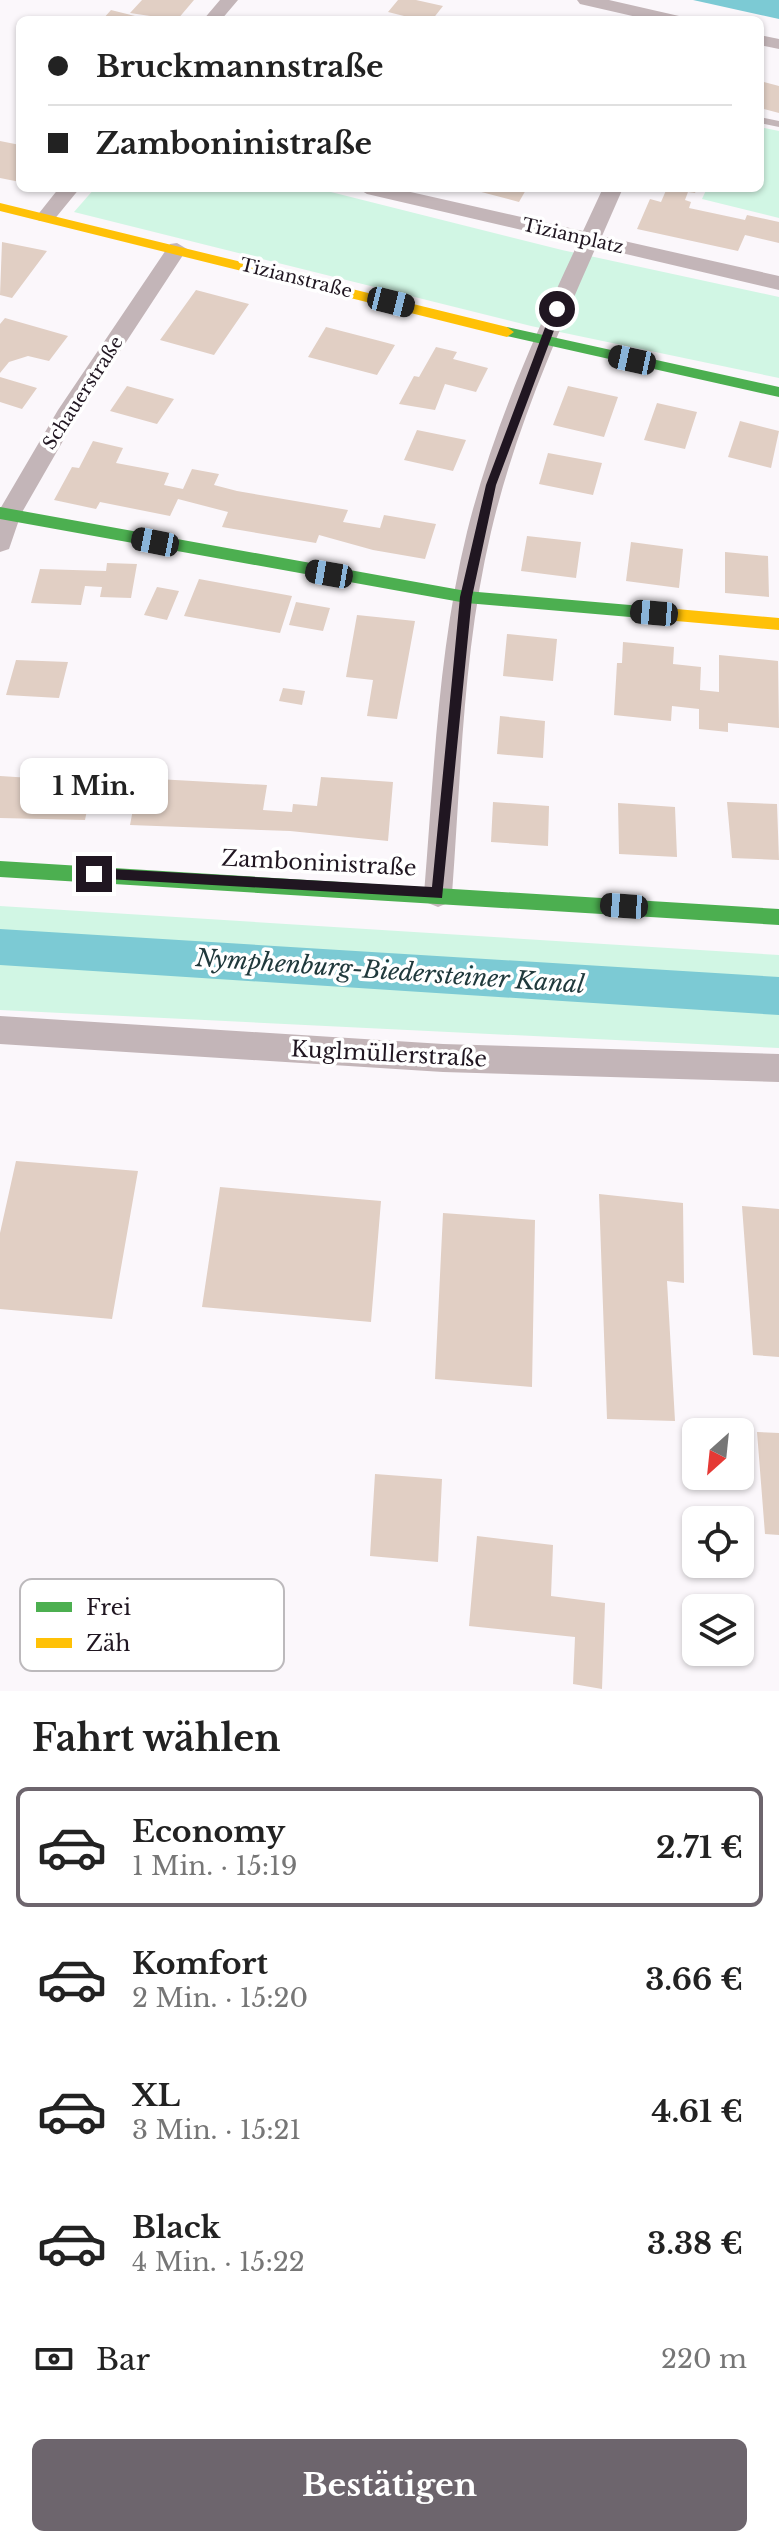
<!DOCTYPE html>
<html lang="de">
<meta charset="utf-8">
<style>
:root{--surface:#fff;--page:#f2f2f2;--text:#222;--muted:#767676;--line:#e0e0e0;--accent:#6d656d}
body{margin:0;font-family:"Libre Baskerville",serif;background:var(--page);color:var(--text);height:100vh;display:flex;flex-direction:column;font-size:30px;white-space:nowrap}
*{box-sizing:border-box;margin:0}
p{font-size:26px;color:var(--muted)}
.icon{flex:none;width:44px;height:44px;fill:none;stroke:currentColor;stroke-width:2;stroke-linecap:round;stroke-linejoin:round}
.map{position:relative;height:1691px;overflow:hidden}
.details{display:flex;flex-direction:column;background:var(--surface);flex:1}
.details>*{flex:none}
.top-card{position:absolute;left:16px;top:16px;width:748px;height:176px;border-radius:12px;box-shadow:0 2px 6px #0004;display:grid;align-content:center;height:176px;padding:0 32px;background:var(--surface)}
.needle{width:52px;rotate:207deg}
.tools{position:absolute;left:682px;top:1418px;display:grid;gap:16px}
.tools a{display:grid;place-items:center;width:72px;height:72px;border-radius:12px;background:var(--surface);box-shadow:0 2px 6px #0004;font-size:40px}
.end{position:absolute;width:36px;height:36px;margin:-18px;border:10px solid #201621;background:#fff;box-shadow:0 0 0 4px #fff}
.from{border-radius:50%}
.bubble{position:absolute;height:56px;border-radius:12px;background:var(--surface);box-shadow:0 2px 6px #0004;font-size:26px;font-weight:800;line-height:56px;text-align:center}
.car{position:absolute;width:24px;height:48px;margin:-24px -12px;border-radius:10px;box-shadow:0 0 6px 2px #0007;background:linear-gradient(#222 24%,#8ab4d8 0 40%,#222 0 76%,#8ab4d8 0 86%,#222 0)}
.top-card b{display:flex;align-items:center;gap:28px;height:76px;font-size:30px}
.top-card b+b{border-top:2px solid var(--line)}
.top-card i{width:20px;height:20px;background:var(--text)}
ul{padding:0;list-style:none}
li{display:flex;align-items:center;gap:24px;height:120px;margin:0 16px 12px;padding:0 16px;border:4px solid transparent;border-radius:12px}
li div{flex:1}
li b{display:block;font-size:30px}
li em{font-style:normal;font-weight:800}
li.current{border-color:var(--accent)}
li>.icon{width:72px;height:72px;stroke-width:1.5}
h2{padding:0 32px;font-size:36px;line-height:96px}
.pay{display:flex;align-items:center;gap:20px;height:88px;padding:0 32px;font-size:30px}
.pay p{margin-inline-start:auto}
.cta{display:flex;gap:16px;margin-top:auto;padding:16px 32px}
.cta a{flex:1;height:92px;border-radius:12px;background:var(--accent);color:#fff;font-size:32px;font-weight:800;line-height:92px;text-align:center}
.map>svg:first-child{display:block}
.green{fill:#d1f6e4}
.water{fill:#7ccad4}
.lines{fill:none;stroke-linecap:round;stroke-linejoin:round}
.canal{fill:#7ccad4;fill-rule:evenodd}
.building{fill:#e1cfc4}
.lane{fill:#c3b5b8;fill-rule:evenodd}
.street{fill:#c3b5b8;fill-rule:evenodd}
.fast{fill:#4caf50;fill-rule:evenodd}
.slow{fill:#ffc107;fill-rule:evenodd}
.route{fill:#201621}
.labels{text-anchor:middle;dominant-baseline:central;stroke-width:7;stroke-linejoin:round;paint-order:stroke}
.far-street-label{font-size:18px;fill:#201621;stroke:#fff}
.street-label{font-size:22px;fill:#201621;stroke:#fff}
.water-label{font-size:24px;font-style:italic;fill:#20393c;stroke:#fff}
.key{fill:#fff;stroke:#bcb9bc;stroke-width:2}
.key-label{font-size:22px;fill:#201621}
</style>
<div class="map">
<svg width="779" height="1691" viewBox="0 0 779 1691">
<rect width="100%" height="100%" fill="#fbf7fb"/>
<path class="green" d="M760,127L779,131V218L702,199L707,188H760Z
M95,188H315L562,250L779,297V378L531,326L74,212Z
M0,906L779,955V1048L0,1010Z"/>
<path class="water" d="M693,0H779V19Z"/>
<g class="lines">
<path class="canal" d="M0,929L779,977V1015L0,965Z"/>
</g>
<path class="building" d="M142,0H194L177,20L130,13Z
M398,0H416L443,6L432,20H420L388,12Z
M111,10L135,16L131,20L103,19Z
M760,81L779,86V113L760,108Z
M0,141L20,145V182L0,178Z
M466,188H527L519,202Z
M667,188H697L695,193L688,192L685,200L691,202L689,208L745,220L747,215L779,222V243L745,235L738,251L637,229L650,199L661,202Z
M2,242L47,251L12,298L0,295Z
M196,290L249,304L214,355L160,340Z
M5,318L68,336L49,361L28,356L9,362L0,373V324Z
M326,327L380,341L395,345L377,375L308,357Z
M436,347L457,352L453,359L488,368L476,392L445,384L435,410L399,404L414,376L419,377Z
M0,377L37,388L22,409L0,402Z
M127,386L174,399L157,424L110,411Z
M568,386L618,397L604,437L553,425Z
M657,403L697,412L685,449L644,440Z
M740,421L779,431L771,468L728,457Z
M417,430L466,440L453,471L404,460Z
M93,441L123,448L116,463L169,473L164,485L183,489L192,469L219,474L214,485L237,491L348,510L343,522L380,528L384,515L436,524L425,559L373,550L319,535L316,543L222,527L228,512L178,499L170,516L100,502L96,509L54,500L72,467L79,468Z
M548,453L602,463L593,495L539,484Z
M527,536L581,542L576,578L521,571Z
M631,542L683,549L679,588L626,581Z
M725,552L768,556L769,597L725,593Z
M107,563L137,564L131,598L100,597L102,587L85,586L81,605L31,603L40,569L106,571Z
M199,579L292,596L280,633L184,616Z
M157,587L179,591L167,620L144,615Z
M296,602L330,608L323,631L289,625Z
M357,615L415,621L397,719L367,716L373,680L346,677Z
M507,634L557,639L553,681L503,676Z
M623,642L674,647L673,664L701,667L700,690L719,692V655L778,661L779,728L728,723V732L699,729V709L672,706L671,721L614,715L617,663H622Z
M16,660L68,662L59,698L6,695Z
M283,688L305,691L302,705L279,701Z
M500,716L545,721L543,758L497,754Z
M0,776L63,780L60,788L91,790L85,820L0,818Z
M321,777L393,782L388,841L290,831L130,825L139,778L267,785L263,810L292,812L293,804L317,806Z
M493,802L549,806L548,846L491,842Z
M727,802L777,804L779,860L732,858Z
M618,803L675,807L677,857L619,854Z
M16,1161L138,1171L112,1319L0,1309V1233Z
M220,1187L381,1201L371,1322L202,1307Z
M599,1194L683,1203L684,1283L667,1281L675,1421L607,1419Z
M742,1206L779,1209V1357L753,1355Z
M443,1213L535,1220L532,1387L435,1379Z
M757,1432L779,1433V1535L765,1534Z
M375,1474L442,1479L438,1562L370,1556Z
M477,1536L553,1545L551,1596L605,1603L602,1689L573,1684L575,1637L469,1626Z"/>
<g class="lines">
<path class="lane" d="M760,117L779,121V127L760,123Z"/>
<path class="street" d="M220,0H238L221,20H203Z
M577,0H609L679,16L682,20H650L580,4Z
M760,35L779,39V49L760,45Z
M59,188H80L53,221H39L36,217Z
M357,188H393L583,231L603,188H623L602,236L779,276V290L596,247C555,340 514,433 491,532C463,650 461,774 452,894L448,903L438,907L428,903L424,894C434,774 438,650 467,532C492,431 534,337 578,243L367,194Z
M177,243L187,249L75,420L21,514L9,549L0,552V509L58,410L170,244Z
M0,1016L443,1044L779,1054V1082L443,1072L0,1044Z"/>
<path class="fast" d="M507,327L779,387V397L502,335L500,332Z
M0,507L466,591L665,608L673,614L665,620L466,603L0,519Z
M0,861L779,909V925L0,877Z"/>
<path class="slow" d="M0,203L507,327L514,332L507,337L0,211Z
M665,608L779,618V630L665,620L657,614Z"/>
</g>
<path class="route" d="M557,306L562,309L496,485L472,597L442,898L89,878V870L94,868L432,887L460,597L486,485L552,309Z"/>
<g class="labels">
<g class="far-street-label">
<text transform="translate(573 236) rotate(13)">Tizianplatz</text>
<text transform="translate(296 278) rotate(14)">Tizianstraße</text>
<text transform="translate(83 393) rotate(-57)">Schauerstraße</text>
</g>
<g class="street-label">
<text transform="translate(319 863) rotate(3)">Zamboninistraße</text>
<text transform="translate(389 1054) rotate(3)">Kuglmüllerstraße</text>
</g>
<g class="water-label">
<text transform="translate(390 971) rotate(4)">Nymphenburg-Biedersteiner Kanal</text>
</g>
</g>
<rect x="20" y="1579" width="264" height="92" rx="12" class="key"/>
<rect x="36" y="1602" width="36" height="10" fill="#4caf50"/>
<rect x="36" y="1638" width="36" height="10" fill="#ffc107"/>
<g class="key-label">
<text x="86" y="1615">Frei</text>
<text x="86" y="1651">Zäh</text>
</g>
</svg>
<div class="tools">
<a><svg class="needle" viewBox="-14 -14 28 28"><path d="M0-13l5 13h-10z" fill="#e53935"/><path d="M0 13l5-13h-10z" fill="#767676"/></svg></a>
<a><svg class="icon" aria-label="locate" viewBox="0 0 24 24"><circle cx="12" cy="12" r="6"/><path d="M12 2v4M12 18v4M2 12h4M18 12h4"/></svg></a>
<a><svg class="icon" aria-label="layers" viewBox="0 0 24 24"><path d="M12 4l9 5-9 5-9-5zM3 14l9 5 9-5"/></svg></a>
</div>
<i class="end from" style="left:557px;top:309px"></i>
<i class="end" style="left:94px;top:874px"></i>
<div class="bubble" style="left:20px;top:758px;width:148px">1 Min.</div>
<i class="car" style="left:391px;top:302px;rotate:104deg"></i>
<i class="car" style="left:632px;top:360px;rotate:282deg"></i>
<i class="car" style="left:155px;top:542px;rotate:281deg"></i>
<i class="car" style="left:329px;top:574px;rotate:280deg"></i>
<i class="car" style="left:654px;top:613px;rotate:275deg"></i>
<i class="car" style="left:624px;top:906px;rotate:274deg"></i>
<div class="top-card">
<b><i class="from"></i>Bruckmannstraße</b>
<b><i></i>Zamboninistraße</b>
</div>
</div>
<section class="details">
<h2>Fahrt wählen</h2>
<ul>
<li class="current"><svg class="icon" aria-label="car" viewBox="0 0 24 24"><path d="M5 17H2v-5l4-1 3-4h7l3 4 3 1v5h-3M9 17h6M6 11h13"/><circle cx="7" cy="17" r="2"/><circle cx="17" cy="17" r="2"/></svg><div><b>Economy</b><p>1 Min. · 15:19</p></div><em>2.71 €</em></li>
<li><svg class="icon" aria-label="car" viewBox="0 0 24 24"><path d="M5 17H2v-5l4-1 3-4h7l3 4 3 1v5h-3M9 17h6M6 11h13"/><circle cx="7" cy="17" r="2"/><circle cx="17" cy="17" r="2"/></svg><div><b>Komfort</b><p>2 Min. · 15:20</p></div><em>3.66 €</em></li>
<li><svg class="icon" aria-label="car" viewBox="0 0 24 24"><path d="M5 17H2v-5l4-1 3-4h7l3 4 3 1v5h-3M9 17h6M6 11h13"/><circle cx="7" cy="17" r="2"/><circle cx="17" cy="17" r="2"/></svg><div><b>XL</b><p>3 Min. · 15:21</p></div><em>4.61 €</em></li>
<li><svg class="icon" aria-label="car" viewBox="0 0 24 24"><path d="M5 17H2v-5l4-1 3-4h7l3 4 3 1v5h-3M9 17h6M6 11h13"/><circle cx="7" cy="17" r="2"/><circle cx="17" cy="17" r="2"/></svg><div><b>Black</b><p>4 Min. · 15:22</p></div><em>3.38 €</em></li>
</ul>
<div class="pay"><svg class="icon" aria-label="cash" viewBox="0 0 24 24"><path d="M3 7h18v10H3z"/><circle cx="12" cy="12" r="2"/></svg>Bar<p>220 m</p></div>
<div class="cta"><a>Bestätigen</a></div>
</section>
